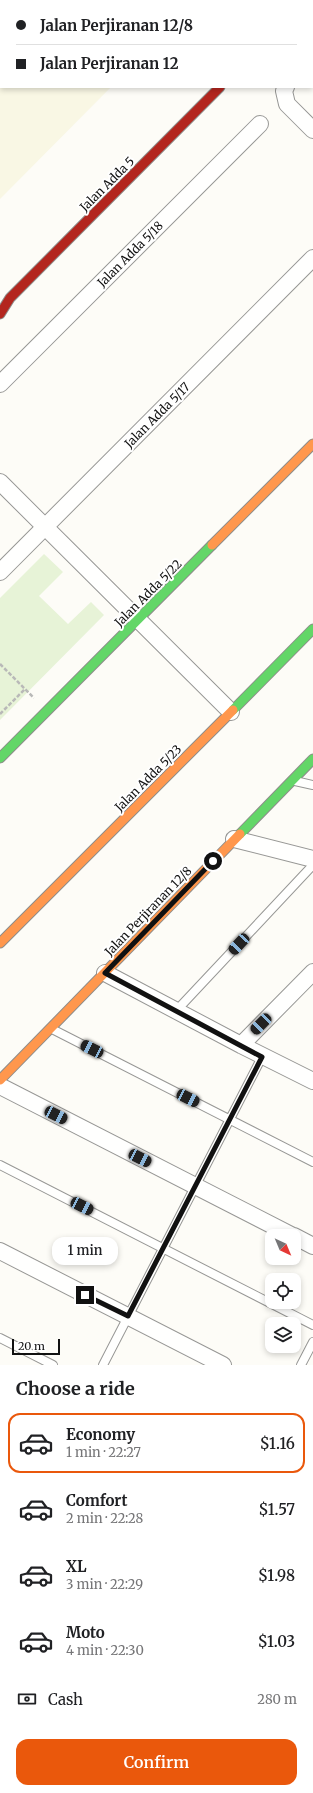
<!DOCTYPE html>
<meta charset="utf-8">
<style>
:root{--surface:#fff;--page:#f2f2f2;--text:#202124;--muted:#757577;--line:#e0e0e0;--accent:#ea580c}
body{margin:0;font-family:Merriweather,serif;background:var(--page);color:var(--text);height:100vh;display:flex;flex-direction:column;font-size:15px;white-space:nowrap}
*{box-sizing:border-box;margin:0}
p{font-size:13px;color:var(--muted)}
.icon{flex:none;width:22px;height:22px;fill:none;stroke:currentColor;stroke-width:2;stroke-linecap:round;stroke-linejoin:round}
.map{position:relative;height:1365px;overflow:hidden}
.sheet{display:flex;flex-direction:column;background:var(--surface);flex:1}
.sheet>*{flex:none}
.banner{position:absolute;left:0px;top:0px;width:313px;height:88px;box-shadow:0 2px 6px #0003;display:grid;align-content:center;height:88px;padding:0 16px;background:var(--surface)}
.needle{width:26px;rotate:136deg}
.fabs{position:absolute;left:265px;top:1229px;display:grid;gap:8px}
.fabs a{display:grid;place-items:center;width:36px;height:36px;border-radius:8px;background:var(--surface);box-shadow:0 2px 6px #0003;font-size:20px}
.scale{position:absolute;left:12px;bottom:10px;width:48px;box-sizing:border-box;padding-left:4px;border:2px solid #111;border-top:0;font-size:11px;line-height:14px;white-space:nowrap;color:#111;-webkit-text-stroke:3px #fff;paint-order:stroke}
.end{position:absolute;width:18px;height:18px;margin:-9px;border:5px solid #111;background:#fff;box-shadow:0 0 0 2px #fff}
.from{border-radius:50%}
.bubble{position:absolute;height:28px;border-radius:12px;background:var(--surface);box-shadow:0 2px 6px #0003;font-size:13px;font-weight:600;line-height:28px;text-align:center}
.car{position:absolute;width:12px;height:24px;margin:-12px -6px;border-radius:5px;box-shadow:0 0 3px 1px #0007;background:linear-gradient(#222 24%,#8ab4d8 0 40%,#222 0 76%,#8ab4d8 0 86%,#222 0)}
.banner b{display:flex;align-items:center;gap:14px;height:38px;font-size:15px}
.banner b+b{border-top:1px solid var(--line)}
.banner i{width:10px;height:10px;background:var(--text)}
ul{padding:0;list-style:none}
li{display:flex;align-items:center;gap:12px;height:60px;margin:0 8px 6px;padding:0 8px;border:2px solid transparent;border-radius:12px}
li div{flex:1}
li b{display:block;font-size:15px}
li em{font-style:normal;font-weight:600}
li.current{border-color:var(--accent)}
li>.icon{width:36px;height:36px;stroke-width:1.5}
h2{padding:0 16px;font-size:18px;line-height:48px}
.pay{display:flex;align-items:center;gap:10px;height:44px;padding:0 16px;font-size:15px}
.pay p{margin-inline-start:auto}
.cta{display:flex;gap:8px;margin-top:auto;padding:8px 16px}
.cta a{flex:1;height:46px;border-radius:12px;background:var(--accent);color:#fff;font-size:16px;font-weight:600;line-height:46px;text-align:center}
.map>svg:first-child{display:block}
.farmland{fill:#f9f7e4}
.green{fill:#e7f3d7}
.lines{fill:none;stroke-linecap:round;stroke-linejoin:round}
.lane-casing{stroke:#979795;stroke-width:10}
.street-casing{stroke:#979795;stroke-width:18}
.fast-casing{stroke:#8e8d8b;stroke-width:11}
.slow-casing{stroke:#8e8d8b;stroke-width:11}
.jam-casing{stroke:#8e8d8b;stroke-width:11}
.path{stroke:#b9b9b8;stroke-width:2.5;stroke-dasharray:4 2;stroke-linecap:butt}
.lane{stroke:#fffffe;stroke-width:8}
.street{stroke:#fffffe;stroke-width:16}
.fast{stroke:#63d668;stroke-width:9}
.slow{stroke:#ff974d;stroke-width:9}
.jam{stroke:#b3261e;stroke-width:9}
.route{stroke:#111;stroke-width:5}
.labels{text-anchor:middle;dominant-baseline:central;stroke-width:4;stroke-linejoin:round;paint-order:stroke}
.street-label{font-size:12px;fill:#111;stroke:#fff}
</style>
<div class="map">
<svg width="313" height="1365" viewBox="0 0 313 1365">
<rect width="100%" height="100%" fill="#fdfcf7"/>
<path class="farmland" d="M0,0L153,1H1V87H111L0,199Z"/>
<path class="green" d="M44,554L63,572L39,596L68,624L91,602L104,615L0,720V598Z"/>
<g class="lines">
<defs>
<path id="lane" d="M286,0V1
M295,781L313,785
M176,1011L313,865
M52,1029L313,1162
M0,1165L313,1325
M0,1338L53,1365
M103,1365L262,1057
M301,1365L313,1342"/>
<path id="street" d="M312,62H313
M286,87L284,91L287,104L313,130
M0,384L260,124
M0,482L231,712
M0,572L313,258
M234,839L313,859
M105,973L241,1045L313,1081
M241,1045L313,972
M0,1086L293,1236
M294,1236L313,1246
M0,1251L223,1365"/>
<path id="fast" d="M233,710L313,629
M0,758L212,545
M240,834L313,759"/>
<path id="slow" d="M312,16H313
M212,545L313,444
M0,943L233,710
M0,1080L240,834"/>
<path id="jam" d="M0,314L10,298L220,87"/>
</defs>
<use href="#lane" class="lane-casing"/>
<use href="#street" class="street-casing"/>
<use href="#fast" class="fast-casing"/>
<use href="#slow" class="slow-casing"/>
<use href="#jam" class="jam-casing"/>
<path class="path" d="M0,664L34,698
M0,714L25,689"/>
<use href="#lane" class="lane"/>
<use href="#street" class="street"/>
<use href="#fast" class="fast"/>
<use href="#slow" class="slow"/>
<use href="#jam" class="jam"/>
</g>
<g class="lines">
<path class="route" d="M85,1295L128,1316L262,1057L105,973L213,861"/>
</g>
<g class="labels">
<g class="street-label">
<text transform="translate(107 184) rotate(-45)">Jalan Adda 5</text>
<text transform="translate(130 254) rotate(-45)">Jalan Adda 5/18</text>
<text transform="translate(157 415) rotate(-45)">Jalan Adda 5/17</text>
<text transform="translate(148 593) rotate(-45)">Jalan Adda 5/22</text>
<text transform="translate(148 778) rotate(-45)">Jalan Adda 5/23</text>
<text transform="translate(148 911) rotate(-46)">Jalan Perjiranan 12/8</text>
</g>
</g>
</svg>
<div class="fabs">
<a><svg class="needle" viewBox="-14 -14 28 28"><path d="M0-13l5 13h-10z" fill="#e53935"/><path d="M0 13l5-13h-10z" fill="#757577"/></svg></a>
<a><svg class="icon" aria-label="locate" viewBox="0 0 24 24"><circle cx="12" cy="12" r="6"/><path d="M12 2v4M12 18v4M2 12h4M18 12h4"/></svg></a>
<a><svg class="icon" aria-label="layers" viewBox="0 0 24 24"><path d="M12 4l9 5-9 5-9-5zM3 14l9 5 9-5"/></svg></a>
</div>
<div class="scale">20 m</div>
<i class="end from" style="left:213px;top:861px"></i>
<i class="end" style="left:85px;top:1295px"></i>
<div class="bubble" style="left:52px;top:1237px;width:66px">1 min</div>
<i class="car" style="left:239px;top:944px;rotate:223deg"></i>
<i class="car" style="left:261px;top:1024px;rotate:225deg"></i>
<i class="car" style="left:92px;top:1049px;rotate:297deg"></i>
<i class="car" style="left:188px;top:1098px;rotate:117deg"></i>
<i class="car" style="left:56px;top:1115px;rotate:117deg"></i>
<i class="car" style="left:140px;top:1158px;rotate:117deg"></i>
<i class="car" style="left:82px;top:1206px;rotate:117deg"></i>
<div class="banner">
<b><i class="from"></i>Jalan Perjiranan 12/8</b>
<b><i></i>Jalan Perjiranan 12</b>
</div>
</div>
<section class="sheet">
<h2>Choose a ride</h2>
<ul>
<li class="current"><svg class="icon" aria-label="car" viewBox="0 0 24 24"><path d="M5 17H2v-5l4-1 3-4h7l3 4 3 1v5h-3M9 17h6M6 11h13"/><circle cx="7" cy="17" r="2"/><circle cx="17" cy="17" r="2"/></svg><div><b>Economy</b><p>1 min · 22:27</p></div><em>$1.16</em></li>
<li><svg class="icon" aria-label="car" viewBox="0 0 24 24"><path d="M5 17H2v-5l4-1 3-4h7l3 4 3 1v5h-3M9 17h6M6 11h13"/><circle cx="7" cy="17" r="2"/><circle cx="17" cy="17" r="2"/></svg><div><b>Comfort</b><p>2 min · 22:28</p></div><em>$1.57</em></li>
<li><svg class="icon" aria-label="car" viewBox="0 0 24 24"><path d="M5 17H2v-5l4-1 3-4h7l3 4 3 1v5h-3M9 17h6M6 11h13"/><circle cx="7" cy="17" r="2"/><circle cx="17" cy="17" r="2"/></svg><div><b>XL</b><p>3 min · 22:29</p></div><em>$1.98</em></li>
<li><svg class="icon" aria-label="car" viewBox="0 0 24 24"><path d="M5 17H2v-5l4-1 3-4h7l3 4 3 1v5h-3M9 17h6M6 11h13"/><circle cx="7" cy="17" r="2"/><circle cx="17" cy="17" r="2"/></svg><div><b>Moto</b><p>4 min · 22:30</p></div><em>$1.03</em></li>
</ul>
<div class="pay"><svg class="icon" aria-label="cash" viewBox="0 0 24 24"><path d="M3 7h18v10H3z"/><circle cx="12" cy="12" r="2"/></svg>Cash<p>280 m</p></div>
<div class="cta"><a>Confirm</a></div>
</section>
